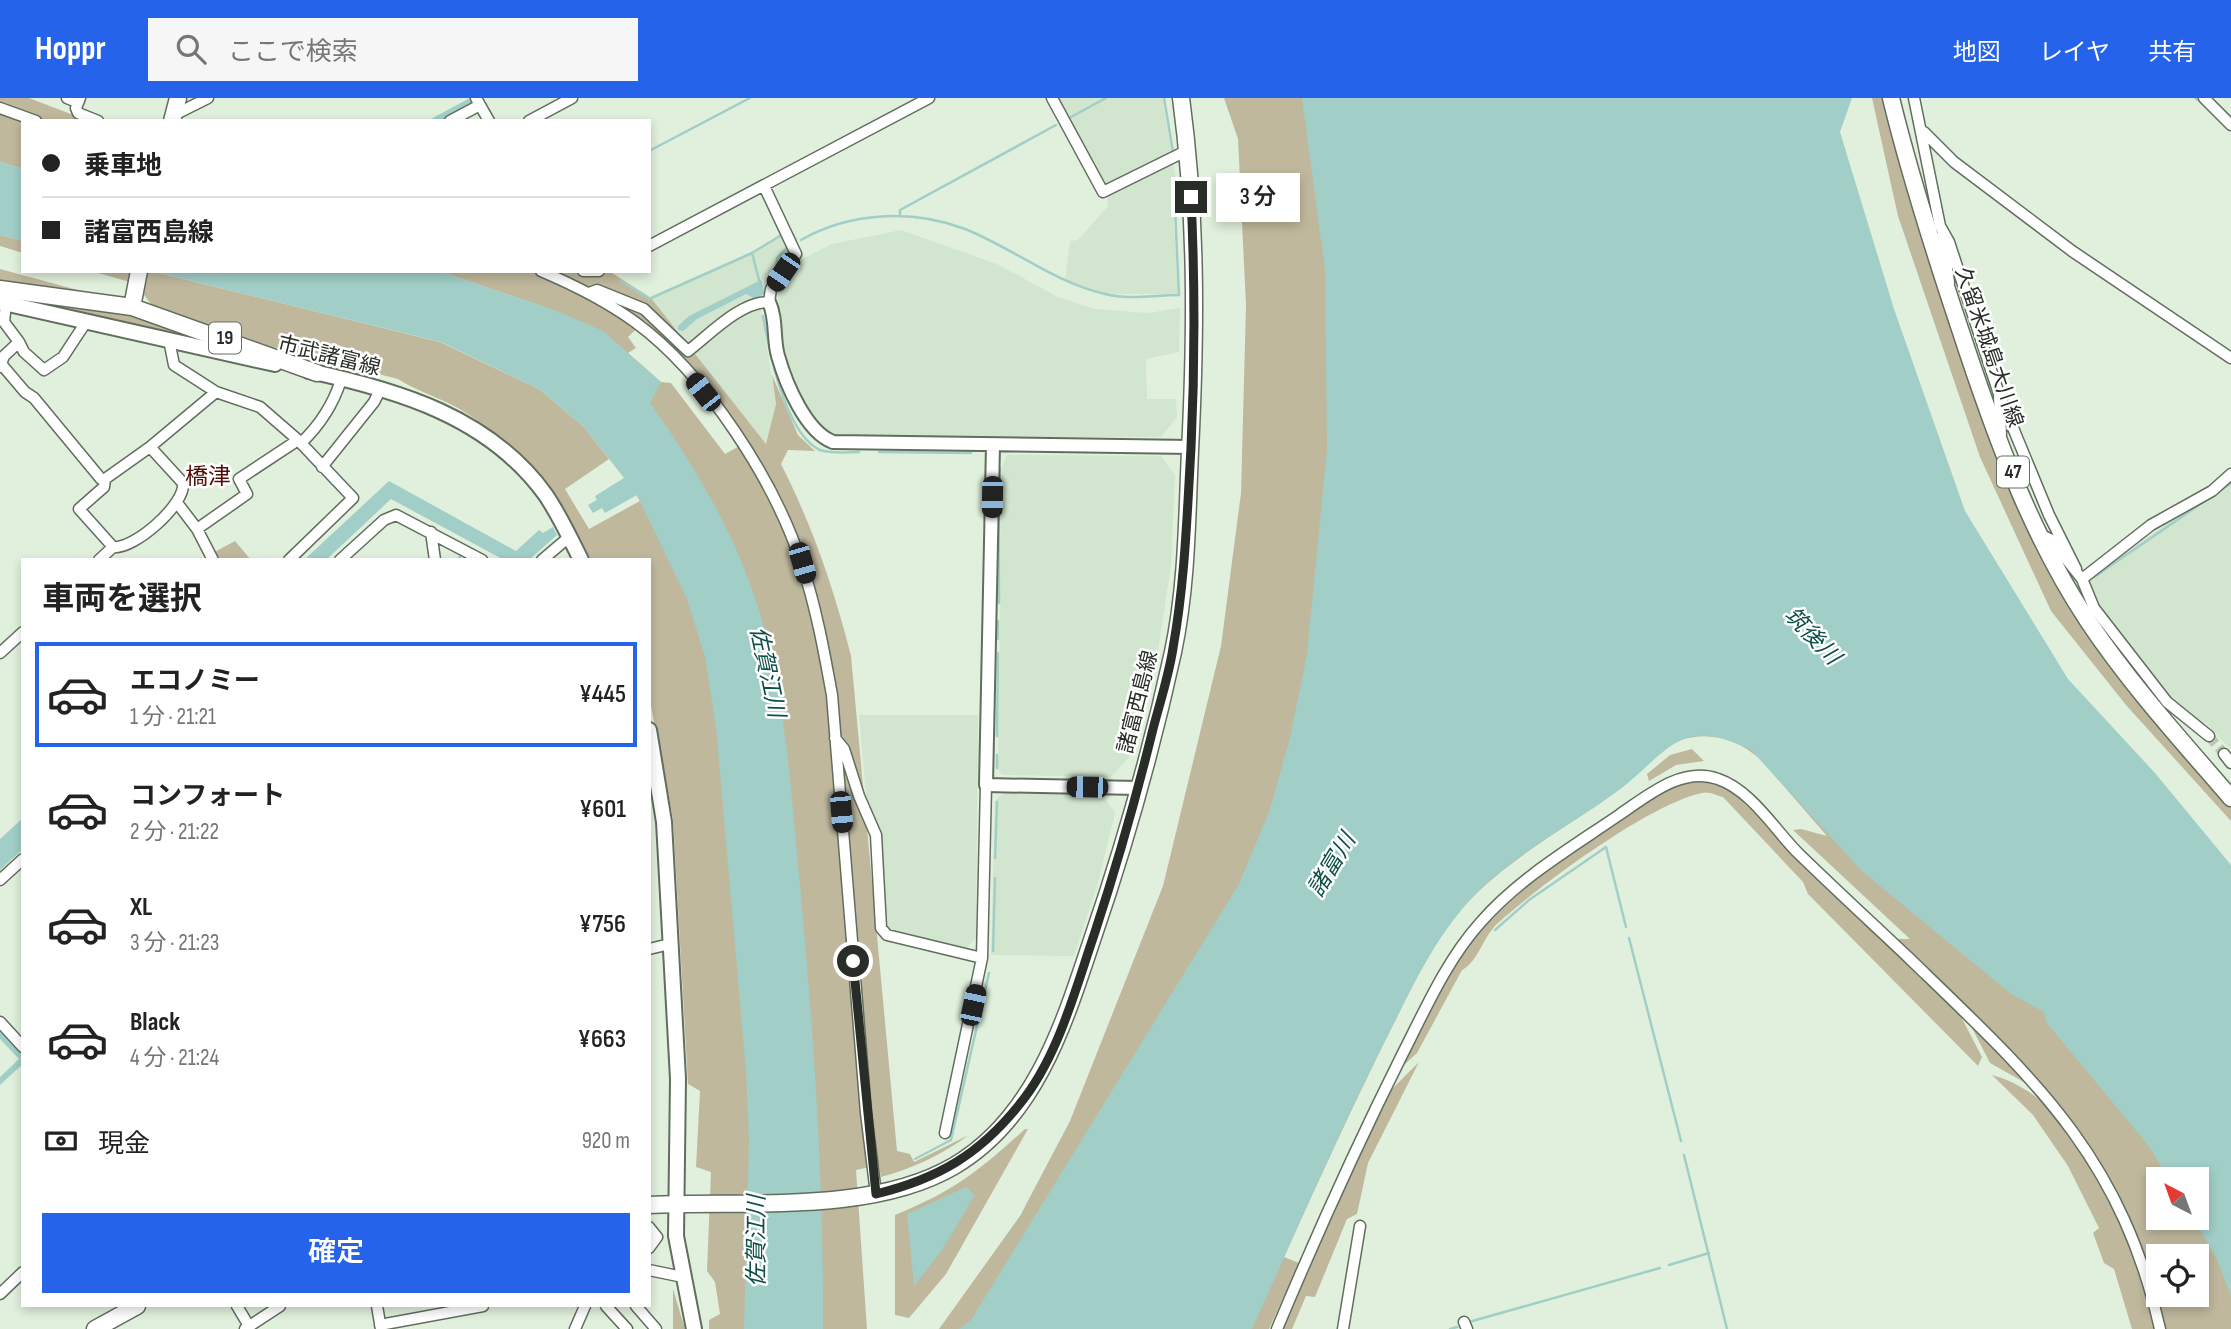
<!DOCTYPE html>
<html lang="ja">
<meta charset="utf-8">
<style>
:root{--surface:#fff;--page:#f6f6f6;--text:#222;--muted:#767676;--line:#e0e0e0;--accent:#2563eb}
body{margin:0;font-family:"Sofia Sans Condensed","Noto Sans JP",sans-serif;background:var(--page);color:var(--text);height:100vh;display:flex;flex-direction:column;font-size:26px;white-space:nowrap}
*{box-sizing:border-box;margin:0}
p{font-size:23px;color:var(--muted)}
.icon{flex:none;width:38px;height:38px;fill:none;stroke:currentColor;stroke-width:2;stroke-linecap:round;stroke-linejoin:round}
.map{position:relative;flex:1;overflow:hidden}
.details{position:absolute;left:21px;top:460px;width:630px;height:749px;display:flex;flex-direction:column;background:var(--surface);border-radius:0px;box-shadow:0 4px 10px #0003}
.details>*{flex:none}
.hud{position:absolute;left:21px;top:21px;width:630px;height:154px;border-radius:0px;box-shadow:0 4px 10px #0003;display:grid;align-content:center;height:154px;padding:0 21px;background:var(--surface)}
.needle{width:46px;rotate:319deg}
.tools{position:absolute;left:2146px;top:1069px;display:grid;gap:14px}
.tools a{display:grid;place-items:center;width:63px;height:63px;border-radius:0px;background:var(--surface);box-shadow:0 4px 10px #0003;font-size:35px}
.end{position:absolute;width:32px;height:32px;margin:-16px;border:9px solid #282e27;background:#fff;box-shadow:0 0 0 4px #fff}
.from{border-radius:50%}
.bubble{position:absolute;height:49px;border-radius:0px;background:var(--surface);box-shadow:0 4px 10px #0003;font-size:23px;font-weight:600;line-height:49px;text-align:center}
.car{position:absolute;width:21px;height:42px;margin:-21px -10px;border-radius:9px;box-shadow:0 0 5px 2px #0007;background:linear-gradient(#222 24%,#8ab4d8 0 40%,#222 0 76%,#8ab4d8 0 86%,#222 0)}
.hud b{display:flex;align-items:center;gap:24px;height:66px;font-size:26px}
.hud b+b{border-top:2px solid var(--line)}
.hud i{width:18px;height:18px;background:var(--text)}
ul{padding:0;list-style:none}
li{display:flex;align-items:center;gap:21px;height:105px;margin:0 14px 10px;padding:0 7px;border:4px solid transparent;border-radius:0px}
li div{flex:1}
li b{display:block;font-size:26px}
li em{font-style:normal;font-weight:600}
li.current{border-color:var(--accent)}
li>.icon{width:63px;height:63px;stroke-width:1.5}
h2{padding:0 21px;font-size:32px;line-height:84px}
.pay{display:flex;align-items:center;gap:18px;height:77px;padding:0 21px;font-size:26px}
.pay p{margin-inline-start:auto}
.cta{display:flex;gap:14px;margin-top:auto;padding:14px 21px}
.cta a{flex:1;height:80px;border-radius:0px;background:var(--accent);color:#fff;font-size:28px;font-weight:600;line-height:80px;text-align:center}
header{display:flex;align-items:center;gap:42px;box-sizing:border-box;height:98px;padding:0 35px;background:var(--accent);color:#fff}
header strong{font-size:33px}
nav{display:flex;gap:38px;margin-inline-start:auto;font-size:24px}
.search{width:490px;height:63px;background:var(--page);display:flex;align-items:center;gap:18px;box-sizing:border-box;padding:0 24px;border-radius:0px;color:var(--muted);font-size:26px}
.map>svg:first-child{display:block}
.built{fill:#d2e5ce}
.green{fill:#bfb89d;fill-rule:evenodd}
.water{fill:#a1cec7}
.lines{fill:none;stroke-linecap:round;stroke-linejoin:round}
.stream{stroke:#a1cec7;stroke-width:2.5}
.minor-tunnel{stroke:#bcc9b9;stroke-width:10;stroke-dasharray:10 5;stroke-linecap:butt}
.minor-casing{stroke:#616e5e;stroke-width:13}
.tertiary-casing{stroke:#616e5e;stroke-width:16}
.secondary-casing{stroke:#616e5e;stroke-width:18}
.primary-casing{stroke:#616e5e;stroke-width:19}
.minor{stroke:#fff;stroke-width:10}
.tertiary{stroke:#fff;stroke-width:12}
.secondary{stroke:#fff;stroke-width:14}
.primary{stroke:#fff;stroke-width:16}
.route{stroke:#282e27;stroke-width:9}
.labels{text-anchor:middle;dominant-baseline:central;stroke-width:5;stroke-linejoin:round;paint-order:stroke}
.shield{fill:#fff;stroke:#686d68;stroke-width:2}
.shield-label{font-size:19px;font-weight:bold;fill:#282e27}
.street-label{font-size:21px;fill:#282e27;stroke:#fff}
.neighbourhood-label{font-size:23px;fill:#500c05;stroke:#fff}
.water-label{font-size:23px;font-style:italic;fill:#0e4f48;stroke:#fff}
</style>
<header>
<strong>Hoppr</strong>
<div class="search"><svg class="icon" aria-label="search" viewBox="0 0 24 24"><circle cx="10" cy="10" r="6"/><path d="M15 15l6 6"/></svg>ここで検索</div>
<nav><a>地図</a><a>レイヤ</a><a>共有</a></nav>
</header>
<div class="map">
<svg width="2231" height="1231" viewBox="0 0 2231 1231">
<rect width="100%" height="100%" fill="#e1f0dd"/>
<path class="built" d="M1056,0H1162L1179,98L1173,110L1178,196H1107L1065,182L1070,143L1078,142L1108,108L1107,96Z
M791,130L798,141L757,188L776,306L766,347L651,200L754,153Z
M901,132L997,166L1058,199L1094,211L1148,215L1180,210L1179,254L1146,261L1147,301H1176L1177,319L1161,339H836L822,330L810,316L784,258L777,193L800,162L832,146Z
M1007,357L1161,358L1175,377L1171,468L1158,553L1129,659L1111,679L1002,677L998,671L1002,369Z
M2231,380V652L2206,625H2197L2169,597L2099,509L2088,481Z
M859,617H978L976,840L965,851L889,833L885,827L867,709Z
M1003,695L1102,696L1115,715L1097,788L1074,858L991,857L995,703Z"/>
<path class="green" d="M0,0H29L89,23H23V71L0,64Z
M1224,0H1333L1353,229L1308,596L1247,791L983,1231H939L1020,1118L1070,1023L1163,788L1221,548L1241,395L1246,207L1238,41Z
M1872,0H1885L1940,194L2085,528L2139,605L2231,710V723L2126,607L2051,513L1980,359L1898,118Z
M0,137L23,143V155L0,148Z
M0,171L111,201L0,185Z
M91,173H151L440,244L539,291L584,329L609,361L565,391L589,431L640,403L636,396L652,400L725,582L754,977L760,1231H709V1222L720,1216L715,1184L707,1173L711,1074L696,1069L700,993L688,986L673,721L649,598V462H591C556,399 529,354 466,315C445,301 420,295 398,281L260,246L155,211L144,197V188Z
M439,173H609L651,200L766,346L776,306L772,277L798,337L815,353L788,352L781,366C813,429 834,491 851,558L897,1053L910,1056L914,1064L969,1037C941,1057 914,1070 881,1079L879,1067L856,1072L867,1231H816L783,696L556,213ZM645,223L696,275L747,344L725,356L671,285L661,284L628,255L636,250L628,239Z
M12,200L91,208L170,226L239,251Z
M235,443L251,462H217L211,456Z
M1697,630L1764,649L2040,906L2180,1081L2158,1082V1120H2196L2231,1174V1231H2164C2126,1049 2023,963 1895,841H1910L1793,732L1801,731L1827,738L1761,662C1733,636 1693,629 1660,653C1645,665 1633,681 1617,693C1566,730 1509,760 1465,807C1433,841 1413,888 1392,929C1354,1005 1319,1082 1284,1159L1299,1165L1269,1231H1243L1451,805L1651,653ZM2158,1158H2196V1197H2158Z
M1692,651L1704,663L1676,667L1649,683L1647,676L1670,657Z
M1700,680L1717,683L1735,694L1958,913L1982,959L1978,968L1808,796L1803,784L1723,699C1716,697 1708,693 1702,695C1649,706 1539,788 1498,825C1483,838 1479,863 1462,872L1417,955L1395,975C1423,923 1446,861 1488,819C1522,785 1563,760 1602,732C1633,711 1662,686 1700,680Z
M1969,924L2038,992L1990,965Z
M1419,964L1368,1065L1357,1116L1347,1121L1315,1199L1306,1198L1292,1231H1281L1315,1151L1391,992Z
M1992,977C2087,1002 2133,1147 2156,1231H2132L2114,1171L2104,1165L2093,1135L2099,1130L2068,1068L2033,1017Z
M1025,1031H1028L946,1176L909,1220L895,1217V1117C954,1093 979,1073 1025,1031Z
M673,1191L685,1231H673Z"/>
<path class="water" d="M470,0H480L440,23H427Z
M1302,0H1852L1840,34L1894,211L1965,413L2068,581L2155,675L2231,767V1198L2216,1159L2192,1120H2196V1082L2169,1081L2148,1047L2046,924L2044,914L2011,896L1863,774L1751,652C1679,617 1670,653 1619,692C1567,731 1505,759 1463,810C1429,850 1407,900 1383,947C1336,1040 1295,1136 1252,1231H959L971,1222L1239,786L1269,714L1290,640L1307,556L1327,351L1325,172Z
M0,64L23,71V143L0,137Z
M151,173H439L557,213L603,233L661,284L650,305C692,364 732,430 755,500C785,587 790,685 799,777C813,928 824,1079 823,1231H744L749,1043L746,974L716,629L705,559L687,501L637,397L605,415L602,410L593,415L588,407L597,402L595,398L624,380L584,329L539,291L441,244Z
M761,182L765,196L755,201L746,196L697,221L683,233L678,232V228L689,218Z
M389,383L516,453L539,432L543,435L553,429L557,437L529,462H504L391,401L326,462H304Z
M23,720V751L0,772V741Z
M0,933L23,957V966L0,987V979L19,961L0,941Z
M966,1089L975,1097L942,1152L914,1188L907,1116Z"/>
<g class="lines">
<path class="stream" d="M1164,0L1173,54
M2195,0L2204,6
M483,2L495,23
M1071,19L1106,0
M649,53L750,0
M900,116V112L1056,27
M801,142C850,114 912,111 965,131C1013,150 1053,184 1105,196C1127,202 1156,197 1179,197L1175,110L1177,98
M776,171L777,160L787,150
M620,182L649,201L752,155
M759,182L752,155L783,136
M763,218C769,252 785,336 820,352C831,356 847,354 859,354
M879,354L971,355
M999,399L1000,370
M458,462L462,455
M2094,479L2231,385
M999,505V418
M998,541V523
M997,638L998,555
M997,670V657
M995,760L997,704
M1495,832L1529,802L1606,749L1626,829
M1629,840L1681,1043
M993,853L995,780
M1684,1057L1727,1231
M915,1061L951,1042L989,875
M1669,1167L1709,1155
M1469,1224L1660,1170
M1450,1231L1457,1229"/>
<path class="minor-tunnel" d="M2209,638L2224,656"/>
<defs>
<path id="minor" d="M67,0L77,4
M80,0L76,10L78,15L98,23
M476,0L489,23
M1052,0L1103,94L1188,52
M1914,0L1940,128L1949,144L1999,296L2049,417L2076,471
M2204,0L2231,27
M0,10L36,23
M174,17L208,0
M450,23L480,7
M529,23L572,0
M1924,34L1954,64L2072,153L2231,260
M1942,137L1949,184
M649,148L929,0
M541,173C574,187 606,203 635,224C706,276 775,383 802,467C816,509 824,553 832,597L866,1015L876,1096
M583,173H599
M589,195L597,192L644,211L688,253C709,237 741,203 769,204L771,191L796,156L764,88
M19,244L24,254L44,272L63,259L86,224
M2,267L25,294L34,300L101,381H105
M0,269L4,258L19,244L4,224L6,206
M216,294L260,309L298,342L353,400L289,462
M1999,299L2001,336
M301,345C320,327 333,307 341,282
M150,349L105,381L104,389L79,411L113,449C134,452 186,406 183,385L150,349L216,294L174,267L169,242
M322,369L374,304L380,292
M178,406L197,431L213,462
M197,431L247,396L239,381L298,342
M431,434L435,462
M2041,437L2050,441L2082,481L2151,427L2212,393L2231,376
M99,462L113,449
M340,462L384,422L396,417L482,462
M542,462L569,439
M2082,481L2094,510L2167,604L2209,638
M0,555L23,534
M835,640L844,651L859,698L876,737L881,830L887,837L982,860
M2224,656L2231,665
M0,782L23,761
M649,851L670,846
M0,924L23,949
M945,1035L982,860L986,687
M649,1129L657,1139L649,1150
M649,1172L683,1179
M0,1196L23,1174
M237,1208L249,1228
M377,1208L381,1231
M606,1208L627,1231
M636,1208L656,1231
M1464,1224L1467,1231
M380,1227L483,1208
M245,1231L280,1208
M575,1231L585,1208
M1277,1231C1316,1138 1357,1047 1402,957C1425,912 1446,863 1480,825C1518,781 1571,750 1619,717C1647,698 1682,668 1718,681C1751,692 1775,732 1798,755C1835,791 1873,826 1910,861C2033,980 2121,1057 2160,1231
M1343,1231L1360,1128"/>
<path id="tertiary" d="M769,204C777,221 773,241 778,258C786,286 806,334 833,344L1191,349
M993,347L986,687L1138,690"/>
<path id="secondary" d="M0,204L275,266
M309,273C398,292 489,319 545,396C559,416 570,440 581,462
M649,632L664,724L678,981L676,1138L694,1231"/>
<path id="primary" d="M1891,0C1910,78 1934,153 1959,228C1992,329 2029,434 2088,523C2130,586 2181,642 2231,700
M172,23L178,0
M0,191L132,209L317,275
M132,209L139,173
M649,1107C744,1102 870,1117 954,1068C1036,1020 1065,923 1093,839C1125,746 1152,650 1173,554C1187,488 1187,420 1190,353C1196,234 1197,118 1181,0
M95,1231L137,1208"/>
</defs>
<use href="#minor" class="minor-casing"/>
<use href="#tertiary" class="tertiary-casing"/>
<use href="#secondary" class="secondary-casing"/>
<use href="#primary" class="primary-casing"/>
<use href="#minor" class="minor"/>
<use href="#tertiary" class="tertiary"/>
<use href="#secondary" class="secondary"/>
<use href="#primary" class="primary"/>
</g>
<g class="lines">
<path class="route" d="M853,863L876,1096C937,1081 979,1057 1019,1007C1058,960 1075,892 1095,834C1117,767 1136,700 1153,631C1160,604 1169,577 1173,550C1185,483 1187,417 1191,350C1195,266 1195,184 1191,99"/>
</g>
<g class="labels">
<g class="shield">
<rect x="209" y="224.5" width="32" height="31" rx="5"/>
<rect x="1997" y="358.5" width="32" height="31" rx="5"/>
</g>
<g class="shield-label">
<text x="225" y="240">19</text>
<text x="2013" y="374">47</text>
</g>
<g class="street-label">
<text transform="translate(1989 249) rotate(71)">久留米城島大川線</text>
<text transform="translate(329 258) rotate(14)">市武諸富線</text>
<text transform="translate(1138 604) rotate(-76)">諸富西島線</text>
</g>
<g class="neighbourhood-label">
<text x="208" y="379">橋津</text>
</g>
<g class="water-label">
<text transform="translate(1812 538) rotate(46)">筑後川</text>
<text transform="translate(767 574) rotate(78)">佐賀江川</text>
<text transform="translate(1332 767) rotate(-59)">諸富川</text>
<text transform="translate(757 1143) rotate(-90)">佐賀江川</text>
</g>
</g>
</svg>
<div class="tools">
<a><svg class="needle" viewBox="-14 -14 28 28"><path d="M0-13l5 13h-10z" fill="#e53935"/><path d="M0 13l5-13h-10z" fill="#767676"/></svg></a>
<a><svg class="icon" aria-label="locate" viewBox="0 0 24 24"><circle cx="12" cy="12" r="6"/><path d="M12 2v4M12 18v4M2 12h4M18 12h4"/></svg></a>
</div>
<i class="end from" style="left:853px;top:863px"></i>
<i class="end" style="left:1191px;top:99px"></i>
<div class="bubble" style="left:1216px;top:75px;width:84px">3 分</div>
<i class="car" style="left:783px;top:174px;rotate:214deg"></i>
<i class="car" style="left:703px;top:294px;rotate:322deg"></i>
<i class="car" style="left:992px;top:399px;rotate:181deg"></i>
<i class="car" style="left:802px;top:465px;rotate:164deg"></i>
<i class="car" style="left:1087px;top:689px;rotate:271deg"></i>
<i class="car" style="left:841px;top:714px;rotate:175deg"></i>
<i class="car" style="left:973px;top:907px;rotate:12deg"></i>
<div class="hud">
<b><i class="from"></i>乗車地</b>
<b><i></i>諸富西島線</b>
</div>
<section class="details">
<h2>車両を選択</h2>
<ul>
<li class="current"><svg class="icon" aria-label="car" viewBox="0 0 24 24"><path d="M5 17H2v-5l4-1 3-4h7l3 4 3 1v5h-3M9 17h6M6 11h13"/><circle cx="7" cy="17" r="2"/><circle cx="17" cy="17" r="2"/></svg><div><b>エコノミー</b><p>1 分 · 21:21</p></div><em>¥445</em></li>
<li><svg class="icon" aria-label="car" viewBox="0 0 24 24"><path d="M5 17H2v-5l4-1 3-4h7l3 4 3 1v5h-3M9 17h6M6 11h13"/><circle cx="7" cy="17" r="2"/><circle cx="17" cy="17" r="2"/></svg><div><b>コンフォート</b><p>2 分 · 21:22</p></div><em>¥601</em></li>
<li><svg class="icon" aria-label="car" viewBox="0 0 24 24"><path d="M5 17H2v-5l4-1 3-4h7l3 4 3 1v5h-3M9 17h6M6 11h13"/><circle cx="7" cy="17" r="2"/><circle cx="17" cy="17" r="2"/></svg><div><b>XL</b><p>3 分 · 21:23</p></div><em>¥756</em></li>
<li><svg class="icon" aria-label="car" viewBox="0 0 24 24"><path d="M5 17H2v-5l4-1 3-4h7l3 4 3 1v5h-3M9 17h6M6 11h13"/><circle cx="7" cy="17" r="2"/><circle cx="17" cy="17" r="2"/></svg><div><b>Black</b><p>4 分 · 21:24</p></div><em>¥663</em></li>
</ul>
<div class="pay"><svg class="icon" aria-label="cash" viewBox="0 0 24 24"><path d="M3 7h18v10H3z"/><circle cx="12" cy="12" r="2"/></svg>現金<p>920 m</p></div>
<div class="cta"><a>確定</a></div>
</section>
</div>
